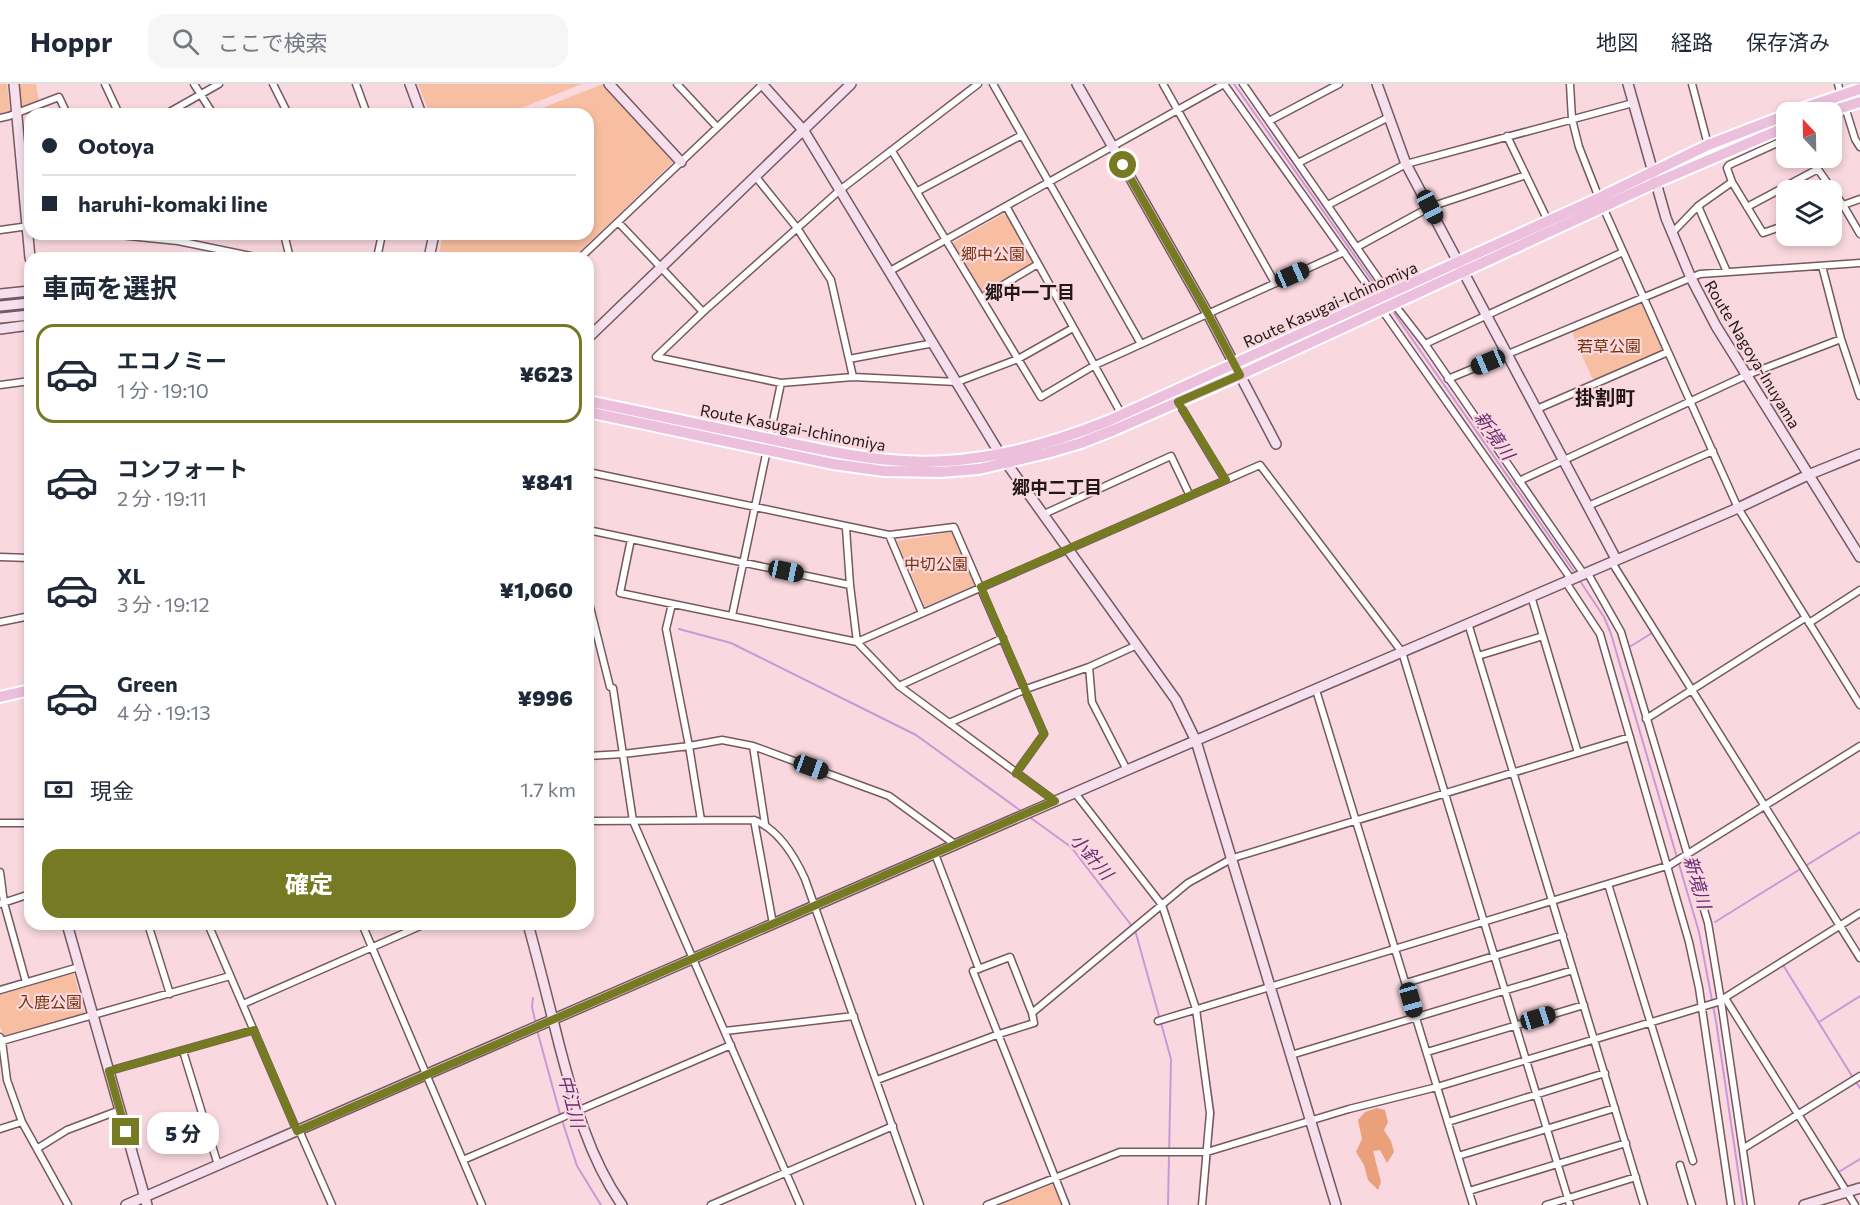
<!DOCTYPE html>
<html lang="ja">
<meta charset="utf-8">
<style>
:root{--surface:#fff;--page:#f6f6f7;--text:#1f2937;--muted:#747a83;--line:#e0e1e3;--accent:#767a23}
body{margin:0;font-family:Commissioner,"Noto Sans JP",sans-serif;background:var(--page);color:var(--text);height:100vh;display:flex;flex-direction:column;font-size:22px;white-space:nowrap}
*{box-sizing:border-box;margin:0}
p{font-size:20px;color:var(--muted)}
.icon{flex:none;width:33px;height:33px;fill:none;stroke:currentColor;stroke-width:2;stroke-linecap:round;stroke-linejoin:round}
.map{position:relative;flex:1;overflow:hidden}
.drawer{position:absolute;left:24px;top:168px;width:570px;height:678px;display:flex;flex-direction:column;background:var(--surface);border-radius:18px;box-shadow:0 3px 9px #0003}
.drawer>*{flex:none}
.hud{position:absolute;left:24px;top:24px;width:570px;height:132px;border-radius:18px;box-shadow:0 3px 9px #0003;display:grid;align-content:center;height:132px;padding:0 18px;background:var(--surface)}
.needle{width:39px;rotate:338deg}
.tools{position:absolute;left:1776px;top:18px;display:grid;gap:12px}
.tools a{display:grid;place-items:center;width:66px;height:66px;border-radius:12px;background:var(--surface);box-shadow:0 3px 9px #0003;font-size:30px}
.end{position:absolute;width:27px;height:27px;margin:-14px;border:8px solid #767a23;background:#fff;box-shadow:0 0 0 3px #fff}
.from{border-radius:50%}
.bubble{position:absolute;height:42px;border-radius:18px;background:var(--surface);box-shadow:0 3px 9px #0003;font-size:20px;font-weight:800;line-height:42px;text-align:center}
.car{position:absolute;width:18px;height:36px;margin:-18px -9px;border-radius:8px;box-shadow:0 0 4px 2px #0007;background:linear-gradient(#222 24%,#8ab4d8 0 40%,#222 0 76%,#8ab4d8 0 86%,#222 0)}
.hud b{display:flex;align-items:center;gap:21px;height:57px;font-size:22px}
.hud b+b{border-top:2px solid var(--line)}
.hud i{width:15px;height:15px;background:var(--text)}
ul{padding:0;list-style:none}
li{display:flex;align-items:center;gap:18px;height:99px;margin:0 12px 9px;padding:0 6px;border:3px solid transparent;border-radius:18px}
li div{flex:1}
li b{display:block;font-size:22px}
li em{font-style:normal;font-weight:800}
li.on{border-color:var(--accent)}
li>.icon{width:54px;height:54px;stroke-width:1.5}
h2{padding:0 18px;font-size:27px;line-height:72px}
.pay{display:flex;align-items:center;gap:15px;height:66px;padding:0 18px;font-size:22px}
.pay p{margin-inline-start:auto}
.primary-button{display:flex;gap:12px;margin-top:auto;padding:12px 18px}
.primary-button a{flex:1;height:69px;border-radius:18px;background:var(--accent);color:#fff;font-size:24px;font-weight:800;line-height:69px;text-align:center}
header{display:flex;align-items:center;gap:36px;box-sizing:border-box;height:84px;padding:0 30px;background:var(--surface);border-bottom:2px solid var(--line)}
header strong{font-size:28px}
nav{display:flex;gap:33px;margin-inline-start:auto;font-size:21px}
.search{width:420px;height:54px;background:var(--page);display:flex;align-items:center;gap:15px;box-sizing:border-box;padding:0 21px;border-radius:18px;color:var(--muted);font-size:22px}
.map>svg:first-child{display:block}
.green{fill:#f8bea1}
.forest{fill:#eaa07b}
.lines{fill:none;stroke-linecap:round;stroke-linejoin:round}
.stream{stroke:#ca98d6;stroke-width:2}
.street-casing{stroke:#755960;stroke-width:9}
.secondary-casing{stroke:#755960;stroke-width:12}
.primary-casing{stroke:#fff;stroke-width:14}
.street{stroke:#fff;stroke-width:6}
.secondary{stroke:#f6e0ed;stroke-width:9}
.primary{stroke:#ecc0dc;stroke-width:10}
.route{stroke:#767a23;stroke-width:8}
.labels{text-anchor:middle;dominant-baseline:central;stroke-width:4.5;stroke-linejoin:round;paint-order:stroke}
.park-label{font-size:16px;fill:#77340b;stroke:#f9d8df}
.street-label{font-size:16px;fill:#211618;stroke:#f9d8df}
.neighbourhood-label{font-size:18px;font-weight:bold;fill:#211618;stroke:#f9d8df}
.water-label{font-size:18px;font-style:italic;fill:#672b75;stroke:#f9d8df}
.quarter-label{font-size:20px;font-weight:bold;fill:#211618;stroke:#f9d8df}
</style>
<header>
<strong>Hoppr</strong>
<div class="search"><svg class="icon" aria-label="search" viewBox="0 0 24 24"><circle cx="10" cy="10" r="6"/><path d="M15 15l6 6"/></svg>ここで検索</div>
<nav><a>地図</a><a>経路</a><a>保存済み</a></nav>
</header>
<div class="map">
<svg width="1860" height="1121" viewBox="0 0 1860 1121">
<rect width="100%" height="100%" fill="#f9d8df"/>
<path class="green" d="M0,0H7L10,27L0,30Z
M18,0H36L39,18L21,23Z
M418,0H582L506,30H430Z
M603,0L672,75V79L573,174H438L443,150H588V30H527Z
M1003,130L1007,131L1033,179L1032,182L985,208L982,207L954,161V158Z
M1640,220L1644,221L1663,264L1661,267L1595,296L1592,294L1573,251L1574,247Z
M952,448L975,501L925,523L897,457Z
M73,888L85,930L7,952L4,951L0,943V910Z
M1054,1100L1061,1121H997Z"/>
<path class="forest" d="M1377,1024L1385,1026L1388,1038L1384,1046L1391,1057L1394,1068L1387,1079L1380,1066L1373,1067L1381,1098L1378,1106L1368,1096L1364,1081L1356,1068L1362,1055L1358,1036L1365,1028Z"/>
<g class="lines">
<path class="stream" d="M1234,0L1378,205
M1394,229L1575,489
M1580,497L1604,533L1611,550L1699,848L1716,937L1743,1121
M679,545L731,559L916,651L1021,727
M1631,562L1652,549
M1082,713L1163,817
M1028,732L1071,763L1135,846L1171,975L1168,1121
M1166,822L1184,879
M1715,838L1860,748
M1783,881L1852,992
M533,914L532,923L536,941
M1200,933L1214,1029L1210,1065
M1819,938L1860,912
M537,946L560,1030L577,1082L601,1121
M1856,998L1860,1004
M1837,1089L1860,1075
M1206,1113L1210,1071"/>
<defs>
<path id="street" d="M105,0L119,30
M194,0L213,30
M273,0L288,30
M356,0L367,30
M677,0L717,43
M993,0L1141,260
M1163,0L1275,199
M1224,0L1377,215
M1243,0L1389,210
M1570,0L1572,35L1579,63L1599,114
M1692,0L1708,61
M1838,0L1841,11
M1845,23L1855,55L1860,63
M166,30L219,0
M0,34L9,32L59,13L67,30
M1269,37L1339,0
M1507,52L1548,137
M1786,55L1729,81L1727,84L1732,98L1763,149L1786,141
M892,67L1041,313L1095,281L1344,168
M1810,74L1843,121L1860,150
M1298,79L1389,33
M756,93L797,144L831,196L853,293
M918,107L1022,51
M1328,121L1406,80L1633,19
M1006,122L1122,331
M1698,122L1727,188
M1603,123L1738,424L1860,621
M1747,123L1818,85
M1832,125L1860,115
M618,138L703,228
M0,146L29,142
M1672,149L1698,122L1732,98
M109,150L178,157L261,174
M284,150L290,174
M1357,163L1430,123L1526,91
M377,174L382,150
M580,174L763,0
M1822,182L1841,255L1860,312
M890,187L1224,0
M981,214L1038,180
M1394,220L1425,260L1583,489
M1382,226L1571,495
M1425,260L1623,168
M656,273L781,299L853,293L957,298L1018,275L1073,244
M656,273L703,228L840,106L978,0
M849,275L934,259
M1448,295L1700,190L1860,179
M0,301L30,297
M1178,318L1225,396
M1537,325L1668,268
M588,388L889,451L954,443L1044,650L1016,689
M1519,397L1747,291L1841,255
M1588,422L1713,367
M1044,430L1171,372L1190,412
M846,444L850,501L857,558L899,602L1055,717
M588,446L850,501
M889,451L922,529
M631,455L620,509L857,558L1260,381L1402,568L1570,1121
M0,473L30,474
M1611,477L1860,874
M1587,488L1621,548L1708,839L1721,917L1751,1121
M1565,497L1600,550L1689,858L1699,904L1731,1121
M1531,512L1578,669
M588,515L610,603L613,604L633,737L800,1121
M672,520L666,545L689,662L701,736
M732,532L781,299
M0,538L30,532
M1468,539L1644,1121
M1809,539L1860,506
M1478,572L1543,552
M1089,583L1092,618L1127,686
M899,602L1003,554
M1316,606L1473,1121
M1646,635L1805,534
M949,639L1026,605L1089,583L1137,561
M753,662L765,740
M588,672L623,670L689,662L722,656L753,662L889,712L956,761
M1075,709L1162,821L1196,925L1210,1029L1202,1121
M754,736L773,840
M588,737L754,736C778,745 795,773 805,795L920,1121
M0,739H30
M935,770L979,885
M0,788L4,819L26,898
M1608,800L1693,1077
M0,820L30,810
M148,840L170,910
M208,840L297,1047
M362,840L482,1121
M1406,899L1563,851
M0,906L79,883
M1725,914L1855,1121
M243,920L425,840
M1032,929L1010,873L973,887L1066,1121
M1158,937L1670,781L1860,662
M725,947L854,932
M0,953L2,957L7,996L22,1038L68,1121
M2,957L230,892
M183,967L218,1081
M1427,968L1584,921
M1291,971L1573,886
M109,987L254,946
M877,996L999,950L1034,939L1032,929L1188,799L1233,774L1630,653
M1448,1038L1605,989
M0,1045L22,1038
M299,1046L332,1121
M38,1064L67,1046L120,1026
M1744,1064L1860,992
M1458,1072L1615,1024
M463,1076L731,961
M1680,1081L1692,1121
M1469,1107L1626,1059
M711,1121L893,1042
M987,1121L1120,1068H1207L1349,1025L1437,1003L1718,918L1860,829
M1546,1121L1636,1093"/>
<path id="secondary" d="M14,0L30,174
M410,0L421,30
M609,0L681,78
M762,0L804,47L1000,370L1176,616L1196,657L1336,1121
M1077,0L1208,230L1276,360
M1377,0L1406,80L1616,475
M1628,0L1666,134L1691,194L1716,242L1860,473
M429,174L434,150
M0,210L30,207
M0,222L30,219
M0,234L30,231
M0,245L30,241
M588,254L851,0
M67,840L147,1121
M528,840C539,880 549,920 559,960C574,1017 588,1072 622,1121
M126,1121L1127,686L1738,424L1808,391L1860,370
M1804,1121L1860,1104"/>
<path id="primary" d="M1792,28L1860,5
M1828,28L1860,18
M588,317C649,330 710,342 770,355C828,367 886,381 945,377C1001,374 1056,358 1108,337L1599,114L1708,61L1786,31
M588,328L833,380L884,387L941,388L979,385L1047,369L1081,359L1114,346L1240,291L1655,99L1786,43
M0,613L30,606"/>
</defs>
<use href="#street" class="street-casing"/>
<use href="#secondary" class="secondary-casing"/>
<use href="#primary" class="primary-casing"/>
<use href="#street" class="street"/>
<use href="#secondary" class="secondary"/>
<use href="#primary" class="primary"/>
</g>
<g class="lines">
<path class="route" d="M126,1048L109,987L254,946L297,1047L1055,717L1016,689L1044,650L981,503L1226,396L1178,318L1240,291L1208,230L1123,81"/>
</g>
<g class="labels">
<g class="park-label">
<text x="993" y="169">郷中公園</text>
<text x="1609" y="261">若草公園</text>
<text x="936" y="479">中切公園</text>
<text x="50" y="917">入鹿公園</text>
</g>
<g class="street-label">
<text transform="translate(1330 220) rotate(-24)">Route Kasugai-Ichinomiya</text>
<text transform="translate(1753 270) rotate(59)">Route Nagoya-Inuyama</text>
<text transform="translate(793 343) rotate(11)">Route Kasugai-Ichinomiya</text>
</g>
<g class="neighbourhood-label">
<text x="1030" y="208">郷中一丁目</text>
<text x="1057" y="403">郷中二丁目</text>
</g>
<g class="water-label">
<text transform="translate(1495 351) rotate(55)">新境川</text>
<text transform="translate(1092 772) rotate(49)">小針川</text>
<text transform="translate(1698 798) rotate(74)">新境川</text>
<text transform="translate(572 1017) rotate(75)">中江川</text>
</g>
<g class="quarter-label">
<text x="1605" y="313">掛割町</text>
</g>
</g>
</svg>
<div class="tools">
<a><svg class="needle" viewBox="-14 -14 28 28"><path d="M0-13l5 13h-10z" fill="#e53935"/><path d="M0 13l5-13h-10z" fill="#747a83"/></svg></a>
<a><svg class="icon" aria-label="layers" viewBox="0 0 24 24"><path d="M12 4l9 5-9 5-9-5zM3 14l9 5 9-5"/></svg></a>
</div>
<i class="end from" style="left:1123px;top:81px"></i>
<i class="end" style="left:126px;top:1048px"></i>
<div class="bubble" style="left:147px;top:1028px;width:72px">5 分</div>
<i class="car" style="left:1430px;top:123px;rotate:152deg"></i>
<i class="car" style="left:1292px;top:191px;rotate:66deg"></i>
<i class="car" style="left:1488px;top:278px;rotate:247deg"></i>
<i class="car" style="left:786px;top:487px;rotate:102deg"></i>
<i class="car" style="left:811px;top:683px;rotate:110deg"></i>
<i class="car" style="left:1411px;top:916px;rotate:164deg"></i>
<i class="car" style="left:1538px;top:934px;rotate:73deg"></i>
<div class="hud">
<b><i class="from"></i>Ootoya</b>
<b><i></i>haruhi-komaki line</b>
</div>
<section class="drawer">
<h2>車両を選択</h2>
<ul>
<li class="on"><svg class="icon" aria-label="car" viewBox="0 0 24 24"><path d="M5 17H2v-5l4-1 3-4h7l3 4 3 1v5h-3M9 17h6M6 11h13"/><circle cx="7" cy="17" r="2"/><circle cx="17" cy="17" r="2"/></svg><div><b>エコノミー</b><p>1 分 · 19:10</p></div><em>¥623</em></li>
<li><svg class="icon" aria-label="car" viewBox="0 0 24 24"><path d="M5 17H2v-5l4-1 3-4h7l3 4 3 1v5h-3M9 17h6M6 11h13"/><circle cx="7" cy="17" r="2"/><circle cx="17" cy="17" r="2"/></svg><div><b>コンフォート</b><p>2 分 · 19:11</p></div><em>¥841</em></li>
<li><svg class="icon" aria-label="car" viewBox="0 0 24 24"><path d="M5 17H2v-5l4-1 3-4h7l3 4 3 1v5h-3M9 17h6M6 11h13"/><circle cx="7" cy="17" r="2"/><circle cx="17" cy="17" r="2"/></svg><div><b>XL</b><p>3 分 · 19:12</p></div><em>¥1,060</em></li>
<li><svg class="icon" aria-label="car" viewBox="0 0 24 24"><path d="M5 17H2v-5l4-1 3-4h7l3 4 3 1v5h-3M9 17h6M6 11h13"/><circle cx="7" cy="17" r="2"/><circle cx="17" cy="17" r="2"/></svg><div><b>Green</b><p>4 分 · 19:13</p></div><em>¥996</em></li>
</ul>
<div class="pay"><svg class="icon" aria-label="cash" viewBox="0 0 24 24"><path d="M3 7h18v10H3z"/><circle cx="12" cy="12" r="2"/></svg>現金<p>1.7 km</p></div>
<div class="primary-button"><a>確定</a></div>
</section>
</div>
